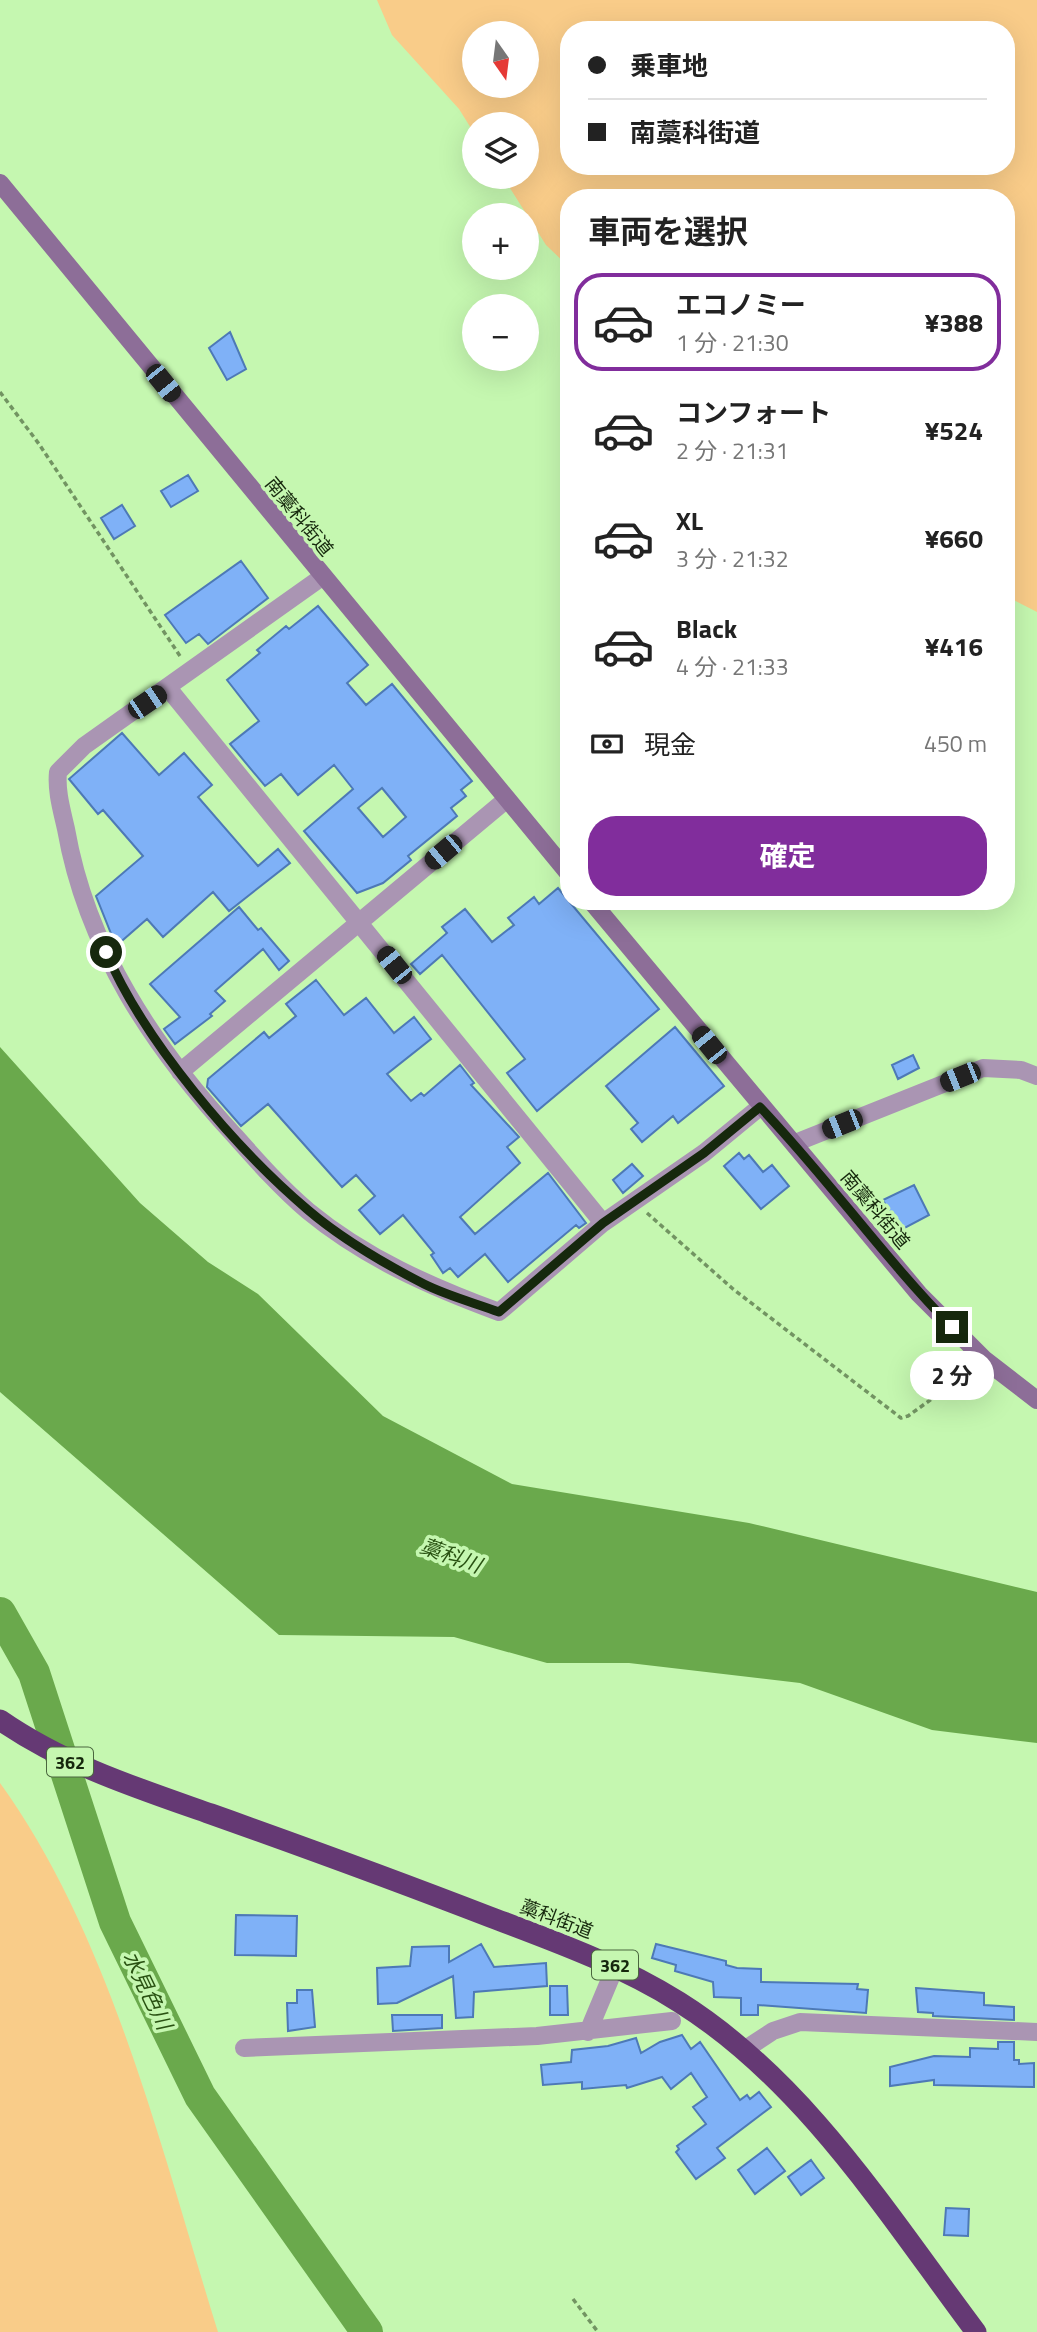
<!DOCTYPE html>
<html lang="ja">
<meta charset="utf-8">
<style>
:root{--surface:#fff;--page:#f6f6f6;--text:#222;--muted:#767676;--line:#e0e0e0;--accent:#812d9c}
body{margin:0;font-family:"Titillium Web","Noto Sans JP",sans-serif;background:var(--page);color:var(--text);height:100vh;display:flex;flex-direction:column;font-size:26px;white-space:nowrap}
*{box-sizing:border-box;margin:0}
p{font-size:23px;color:var(--muted)}
.icon{flex:none;width:38px;height:38px;fill:none;stroke:currentColor;stroke-width:2;stroke-linecap:round;stroke-linejoin:round}
.map{position:relative;flex:1;overflow:hidden}
.side{position:absolute;left:560px;top:189px;width:455px;height:721px;display:flex;flex-direction:column;background:var(--surface);border-radius:28px;box-shadow:0 7px 28px #0002}
.side>*{flex:none}
.hud{position:absolute;left:560px;top:21px;width:455px;height:154px;border-radius:28px;box-shadow:0 7px 28px #0002;display:grid;align-content:center;height:154px;padding:0 28px;background:var(--surface)}
.needle{width:46px;rotate:166deg}
.controls{position:absolute;left:462px;top:21px;display:grid;gap:14px}
.controls a{display:grid;place-items:center;width:77px;height:77px;border-radius:50%;background:var(--surface);box-shadow:0 7px 28px #0002;font-size:35px}
.end{position:absolute;width:32px;height:32px;margin:-16px;border:9px solid #16280d;background:#fff;box-shadow:0 0 0 4px #fff}
.from{border-radius:50%}
.bubble{position:absolute;height:49px;border-radius:24px;background:var(--surface);box-shadow:0 7px 28px #0002;font-size:23px;font-weight:700;line-height:49px;text-align:center}
.car{position:absolute;width:21px;height:42px;margin:-21px -10px;border-radius:9px;box-shadow:0 0 5px 2px #0007;background:linear-gradient(#222 24%,#8ab4d8 0 40%,#222 0 76%,#8ab4d8 0 86%,#222 0)}
.hud b{display:flex;align-items:center;gap:24px;height:66px;font-size:26px}
.hud b+b{border-top:2px solid var(--line)}
.hud i{width:18px;height:18px;background:var(--text)}
ul{padding:0;list-style:none}
li{display:flex;align-items:center;gap:21px;height:98px;margin:0 14px 10px;padding:0 14px;border:4px solid transparent;border-radius:28px}
li div{flex:1}
li b{display:block;font-size:26px}
li em{font-style:normal;font-weight:700}
li.active{border-color:var(--accent)}
li>.icon{width:63px;height:63px;stroke-width:1.5}
h2{padding:0 28px;font-size:32px;line-height:84px}
.pay{display:flex;align-items:center;gap:18px;height:77px;padding:0 28px;font-size:26px}
.pay p{margin-inline-start:auto}
.cta{display:flex;gap:14px;margin-top:auto;padding:14px 28px}
.cta a{flex:1;height:80px;border-radius:28px;background:var(--accent);color:#fff;font-size:28px;font-weight:700;line-height:80px;text-align:center}
.map>svg:first-child{display:block}
.green{fill:#f9cc89;fill-rule:evenodd}
.water{fill:#6aa94c}
.lines{fill:none;stroke-linecap:round;stroke-linejoin:round}
.river{stroke:#6aa94c;stroke-width:32}
.building{fill:#7fb1f7;stroke:#4d79b6;stroke-width:2;fill-rule:evenodd}
.path{stroke:#729462;stroke-width:3.5;stroke-dasharray:5 3.5;stroke-linecap:butt}
.street{stroke:#aa95b3;stroke-width:18}
.secondary{stroke:#8d6e98;stroke-width:18}
.highway{stroke:#653974;stroke-width:21}
.route{stroke:#16280d;stroke-width:9}
.labels{text-anchor:middle;dominant-baseline:central;stroke-width:7;stroke-linejoin:round;paint-order:stroke}
.shield{fill:#c5f7b0;stroke:#4a663e;stroke-width:2}
.shield-label{font-size:18px;font-weight:bold;fill:#16280d}
.street-label{font-size:19px;fill:#16280d;stroke:#c5f7b0}
.water-label{font-size:21px;font-style:italic;fill:#295212;stroke:#c5f7b0}
</style>
<div class="map">
<svg width="1037" height="2332" viewBox="0 0 1037 2332">
<rect width="100%" height="100%" fill="#c5f7b0"/>
<path class="green" d="M377,0H1037V612L1006,596V198H569V267L546,245L503,177H527V124H474V133L459,109L392,35ZM569,30H1006V166H569ZM474,33H527V86H474Z
M0,1783C111,1936 162,2153 218,2332H0Z"/>
<path class="water" d="M0,1047L140,1203L208,1262L258,1294L383,1416L512,1484L749,1523L1037,1592V1743L932,1730L800,1683L629,1663H547L454,1637L279,1635L0,1392Z"/>
<g class="lines">
<path class="river" d="M0,1613L34,1673L115,1922L200,2096L367,2332"/>
</g>
<path class="building" d="M230,332L246,369L227,380L209,348Z
M188,475L198,491L171,507L161,491Z
M122,505L135,526L114,539L101,518Z
M241,561L268,598L208,644L199,634L186,643L165,615Z
M318,606L368,665L347,683L366,705L392,684L472,781L461,790L466,796L451,808L457,816L408,856L411,860L383,883L357,893L304,831L353,789L334,765L298,795L281,774L265,786L230,744L259,721L227,680L260,653L257,650L286,626L289,629ZM382,788L406,817L383,837L358,808Z
M122,733L159,775L184,753L212,785L198,797L258,866L278,849L290,863L229,911L213,892L163,937L147,919L116,946L96,896L143,856L103,810L98,814L69,779Z
M558,888L659,1009L537,1111L507,1073L525,1059L442,955L420,974L411,964L447,933L442,927L465,909L492,942L514,925L508,918L534,897L539,904Z
M239,907L258,930L261,928L289,961L279,970L263,949L215,991L225,1001L210,1014L212,1016L175,1044L164,1029L180,1017L150,984Z
M316,980L344,1015L366,998L394,1033L414,1017L431,1039L387,1074L411,1101L421,1093L424,1096L460,1065L474,1083L471,1085L519,1137L507,1147L520,1163L460,1217L475,1234L548,1173L586,1223L579,1228L576,1225L508,1282L485,1254L458,1277L450,1268L443,1273L431,1255L434,1253L403,1215L380,1234L359,1210L375,1196L356,1175L342,1187L268,1104L241,1126L207,1087L208,1079L264,1032L269,1038L296,1016L286,1004Z
M675,1027L724,1086L678,1123L673,1116L642,1142L631,1129L638,1123L606,1086Z
M913,1055L919,1068L898,1079L892,1065Z
M739,1153L744,1159L749,1155L763,1172L772,1165L789,1186L761,1209L724,1166Z
M632,1164L643,1176L623,1193L613,1180Z
M914,1185L929,1215L899,1231L883,1200Z
M236,1915L297,1916L296,1956L235,1955Z
M481,1944L494,1967L546,1963L547,1986L474,1992L473,2017L456,2018L453,1976L397,2003L378,2004L377,1968L410,1966L412,1947L449,1946V1962Z
M656,1944L726,1961V1965L737,1968L761,1969V1982L858,1984L857,1989L868,1990L866,2013L758,2005V2015H741V1998L714,1997L713,1982L675,1971L676,1965L652,1958Z
M550,1986H567L568,2015H550Z
M916,1988L984,1993V2005L1014,2007V2020L933,2016V2013L918,2012Z
M297,1990H312L315,2027L288,2031L287,2003H297Z
M392,2015H442V2028L393,2031Z
M682,2035L691,2049L700,2042L740,2100L747,2095L750,2099L759,2092L771,2107L717,2148L725,2158L696,2179L676,2152L679,2149L677,2146L706,2124L693,2107L707,2097L691,2073L671,2089L662,2077L627,2088L626,2085L582,2089V2082L543,2085L541,2065L571,2062L572,2050L608,2046L636,2038L641,2053L660,2042Z
M998,2042H1014V2060H1019V2064L1034,2063V2087L934,2085V2080L890,2086V2067L934,2056L970,2057V2048L998,2049Z
M767,2148L785,2171L755,2194L738,2170Z
M811,2160L824,2178L801,2195L788,2177Z
M946,2208L969,2209L968,2236L944,2235Z"/>
<g class="lines">
<path class="path" d="M0,392L39,444L180,656
M647,1213L733,1289L901,1418L908,1416L972,1370
M573,2299L598,2332"/>
<path class="street" d="M322,577L84,746L58,772C56,791 62,811 66,829C87,949 154,1048 234,1135C258,1162 281,1188 308,1211C365,1258 431,1287 499,1312L603,1223L704,1153L760,1107
M168,688L603,1223
M180,1072L507,799
M795,1143L983,1068L1021,1070L1037,1076
M588,2032L616,1965
M244,2048L537,2036L672,2021
M744,2050L773,2031L800,2022L1037,2032"/>
<path class="secondary" d="M0,183L569,874
M591,901L919,1294L985,1360L1037,1400"/>
<path class="highway" d="M0,1720C65,1765 137,1788 211,1814C304,1847 397,1881 490,1917C556,1942 620,1965 679,2002C805,2081 888,2215 976,2332"/>
</g>
<g class="lines">
<path class="route" d="M106,952C144,1041 234,1147 308,1210C342,1239 385,1264 424,1284C448,1296 475,1303 499,1312L603,1223L704,1153L760,1107C827,1177 883,1257 952,1327"/>
</g>
<g class="labels">
<g class="shield">
<rect x="47" y="1747.5" width="46" height="29" rx="5"/>
<rect x="592" y="1950.5" width="46" height="29" rx="5"/>
</g>
<g class="shield-label">
<text x="70" y="1762">362</text>
<text x="615" y="1965">362</text>
</g>
<g class="street-label">
<text transform="translate(300 516) rotate(51)">南藁科街道</text>
<text transform="translate(876 1209) rotate(50)">南藁科街道</text>
<text transform="translate(557 1918) rotate(21)">藁科街道</text>
</g>
<g class="water-label">
<text transform="translate(451 1555) rotate(20)">藁科川</text>
<text transform="translate(148 1990) rotate(64)">水見色川</text>
</g>
</g>
</svg>
<div class="controls">
<a><svg class="needle" viewBox="-14 -14 28 28"><path d="M0-13l5 13h-10z" fill="#e53935"/><path d="M0 13l5-13h-10z" fill="#767676"/></svg></a>
<a><svg class="icon" aria-label="layers" viewBox="0 0 24 24"><path d="M12 4l9 5-9 5-9-5zM3 14l9 5 9-5"/></svg></a>
<a>+</a>
<a>−</a>
</div>
<i class="end from" style="left:106px;top:952px"></i>
<i class="end" style="left:952px;top:1327px"></i>
<div class="bubble" style="left:910px;top:1351px;width:84px">2 分</div>
<i class="car" style="left:163px;top:383px;rotate:141deg"></i>
<i class="car" style="left:147px;top:702px;rotate:56deg"></i>
<i class="car" style="left:443px;top:852px;rotate:230deg"></i>
<i class="car" style="left:394px;top:965px;rotate:321deg"></i>
<i class="car" style="left:709px;top:1045px;rotate:321deg"></i>
<i class="car" style="left:960px;top:1077px;rotate:248deg"></i>
<i class="car" style="left:842px;top:1124px;rotate:248deg"></i>
<div class="hud">
<b><i class="from"></i>乗車地</b>
<b><i></i>南藁科街道</b>
</div>
<section class="side">
<h2>車両を選択</h2>
<ul>
<li class="active"><svg class="icon" aria-label="car" viewBox="0 0 24 24"><path d="M5 17H2v-5l4-1 3-4h7l3 4 3 1v5h-3M9 17h6M6 11h13"/><circle cx="7" cy="17" r="2"/><circle cx="17" cy="17" r="2"/></svg><div><b>エコノミー</b><p>1 分 · 21:30</p></div><em>¥388</em></li>
<li><svg class="icon" aria-label="car" viewBox="0 0 24 24"><path d="M5 17H2v-5l4-1 3-4h7l3 4 3 1v5h-3M9 17h6M6 11h13"/><circle cx="7" cy="17" r="2"/><circle cx="17" cy="17" r="2"/></svg><div><b>コンフォート</b><p>2 分 · 21:31</p></div><em>¥524</em></li>
<li><svg class="icon" aria-label="car" viewBox="0 0 24 24"><path d="M5 17H2v-5l4-1 3-4h7l3 4 3 1v5h-3M9 17h6M6 11h13"/><circle cx="7" cy="17" r="2"/><circle cx="17" cy="17" r="2"/></svg><div><b>XL</b><p>3 分 · 21:32</p></div><em>¥660</em></li>
<li><svg class="icon" aria-label="car" viewBox="0 0 24 24"><path d="M5 17H2v-5l4-1 3-4h7l3 4 3 1v5h-3M9 17h6M6 11h13"/><circle cx="7" cy="17" r="2"/><circle cx="17" cy="17" r="2"/></svg><div><b>Black</b><p>4 分 · 21:33</p></div><em>¥416</em></li>
</ul>
<div class="pay"><svg class="icon" aria-label="cash" viewBox="0 0 24 24"><path d="M3 7h18v10H3z"/><circle cx="12" cy="12" r="2"/></svg>現金<p>450 m</p></div>
<div class="cta"><a>確定</a></div>
</section>
</div>
